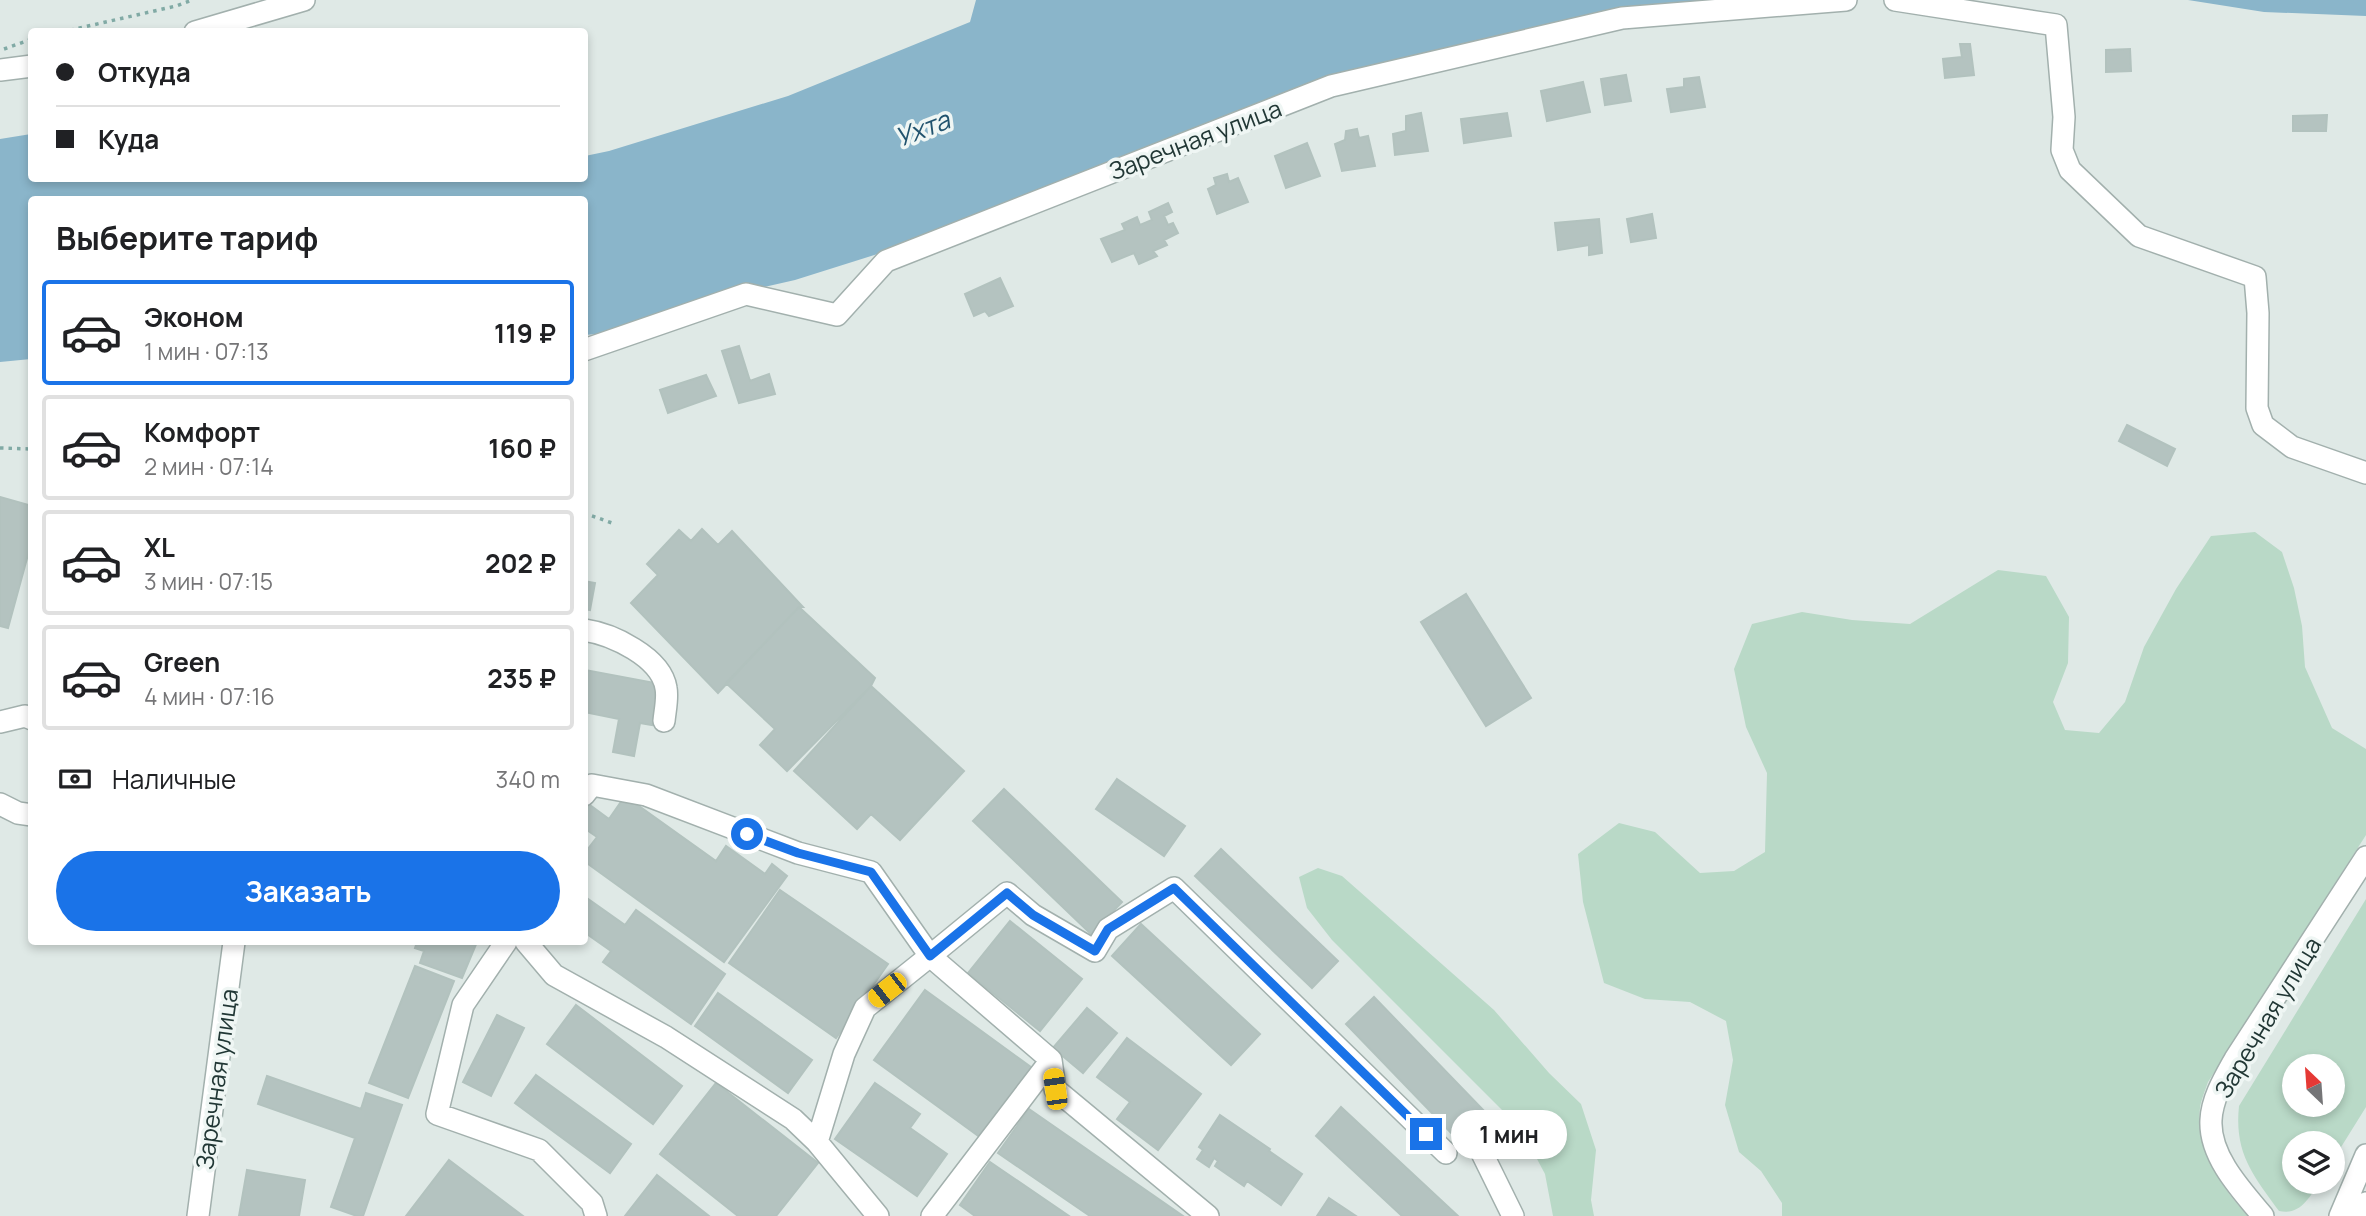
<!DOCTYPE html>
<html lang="ru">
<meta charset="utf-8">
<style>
:root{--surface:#fff;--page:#f2f2f2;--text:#202124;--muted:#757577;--line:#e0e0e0;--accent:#1a73e8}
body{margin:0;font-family:Manrope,sans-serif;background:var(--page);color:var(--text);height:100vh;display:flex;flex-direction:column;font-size:26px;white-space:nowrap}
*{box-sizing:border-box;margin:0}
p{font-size:23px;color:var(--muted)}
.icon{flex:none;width:38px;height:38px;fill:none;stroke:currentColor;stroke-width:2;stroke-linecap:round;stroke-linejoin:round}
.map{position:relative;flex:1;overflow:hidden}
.side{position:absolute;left:28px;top:196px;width:560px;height:749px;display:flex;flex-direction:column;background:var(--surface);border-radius:7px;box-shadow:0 4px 10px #0003}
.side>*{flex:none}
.top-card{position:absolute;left:28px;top:28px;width:560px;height:154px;border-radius:7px;box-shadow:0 4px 10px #0003;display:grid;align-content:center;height:154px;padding:0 28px;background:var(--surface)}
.needle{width:46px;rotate:335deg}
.fabs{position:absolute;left:2282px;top:1054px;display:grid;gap:14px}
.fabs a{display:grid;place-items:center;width:63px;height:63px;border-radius:50%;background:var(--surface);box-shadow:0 4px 10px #0003;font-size:35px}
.end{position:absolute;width:32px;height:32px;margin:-16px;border:9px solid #1a73e8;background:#fff;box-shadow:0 0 0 4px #fff}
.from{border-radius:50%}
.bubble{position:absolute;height:49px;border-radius:24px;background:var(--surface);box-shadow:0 4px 10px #0003;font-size:23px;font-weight:700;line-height:49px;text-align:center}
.car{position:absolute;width:21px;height:42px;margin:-21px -10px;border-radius:9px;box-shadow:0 0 5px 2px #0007;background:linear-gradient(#f5c518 24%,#345 0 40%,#f5c518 0 76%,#345 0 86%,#f5c518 0)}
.top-card b{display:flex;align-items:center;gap:24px;height:66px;font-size:26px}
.top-card b+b{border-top:2px solid var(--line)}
.top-card i{width:18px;height:18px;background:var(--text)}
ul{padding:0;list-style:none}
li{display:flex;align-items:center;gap:21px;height:105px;margin:0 14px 10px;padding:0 14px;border:4px solid var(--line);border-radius:7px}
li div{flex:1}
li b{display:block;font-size:26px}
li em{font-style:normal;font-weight:700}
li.active{border-color:var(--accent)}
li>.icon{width:63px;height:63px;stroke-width:1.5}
h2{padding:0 28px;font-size:32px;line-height:84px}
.pay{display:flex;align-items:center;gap:18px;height:77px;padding:0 28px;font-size:26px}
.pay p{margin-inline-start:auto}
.button{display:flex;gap:14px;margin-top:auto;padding:14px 28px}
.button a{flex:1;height:80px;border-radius:42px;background:var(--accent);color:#fff;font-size:28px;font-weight:700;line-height:80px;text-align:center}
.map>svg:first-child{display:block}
.green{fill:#b9d9c7;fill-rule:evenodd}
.water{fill:#8ab5ca}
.building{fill:#b4c3c0;stroke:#b2c2be;stroke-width:2}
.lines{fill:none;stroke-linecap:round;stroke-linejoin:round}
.minor-casing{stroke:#a2b0ad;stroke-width:24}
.path{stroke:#81aaa5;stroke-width:3.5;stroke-dasharray:3.5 5;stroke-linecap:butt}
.minor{stroke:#fff;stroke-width:21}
.route{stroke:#1a73e8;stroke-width:9}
.labels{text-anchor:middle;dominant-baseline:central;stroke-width:7;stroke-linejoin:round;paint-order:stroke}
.street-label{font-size:24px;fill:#213735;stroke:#eff6f4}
.water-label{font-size:26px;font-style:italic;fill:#21536e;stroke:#eff6f4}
</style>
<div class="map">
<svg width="2366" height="1216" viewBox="0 0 2366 1216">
<rect width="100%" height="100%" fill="#dfe9e6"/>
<path class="green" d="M2255,532L2282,552L2294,588L2302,626L2305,667L2332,728L2366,749V835L2208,1082C2205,1091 2201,1100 2200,1108C2195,1147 2222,1189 2248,1216H1782V1203L1761,1171L1739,1152L1725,1105L1733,1060L1726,1021L1690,1002L1645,999L1604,983L1583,902L1578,854L1619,823L1655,832L1700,873L1734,871L1765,852L1767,773L1746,727L1734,669L1752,624L1802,612L1852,620L1910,624L1998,570L2046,576L2069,617L2068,663L2053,702L2065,730L2099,733L2125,702L2144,647L2176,589L2211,536Z
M1318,868L1342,876L1494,1010L1549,1073L1581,1104L1596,1150L1591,1200L1594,1216H1553L1545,1174L1528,1142L1511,1119L1332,940L1307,908L1299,877Z
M2366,899V1107L2333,1160V1143H2294V1181H2320C2310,1197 2300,1216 2279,1211C2253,1175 2234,1153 2239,1106ZM2294,1066H2333V1104H2294Z"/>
<path class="water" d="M976,0H1720L1431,57L887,251L795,280L712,299L608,333L585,335L584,200H32L31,359L0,362V139L31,134L32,178H470L479,182L476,179L584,178L585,156L609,151L788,96L970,22Z
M2188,0H2366V16L2264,12Z"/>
<path class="building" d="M1960,44H1970L1974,75L1945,78L1943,59L1962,57Z
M2130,49L2131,71L2106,72V50Z
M1626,75L1631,101L1605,105L1601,79Z
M1699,77L1705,107L1671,112L1667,89L1684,87V79Z
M1583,82L1590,112L1547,121L1541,91Z
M1421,113L1428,151L1395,155L1393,134L1406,131V116Z
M1507,113L1511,136L1464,143L1461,119Z
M2327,115L2326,131H2293V116Z
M1357,129L1359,138L1368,136L1375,166L1342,171L1335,144L1345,140L1346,131Z
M1307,143L1320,176L1286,188L1275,156Z
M1227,174L1229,182L1238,178L1248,202L1217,214L1208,189L1216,185L1214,178Z
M1168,203L1172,212L1164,216L1168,225L1173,223L1178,233L1164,240L1167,245L1153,251L1157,256L1139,264L1134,253L1112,262L1101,239L1125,230L1122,224L1137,217L1140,225L1152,220L1149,212Z
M1652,214L1656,238L1631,242L1627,219Z
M1599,219L1602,253L1589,255V245L1558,250L1555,223Z
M1000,278L1013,306L989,316L985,311L974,316L965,294Z
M739,346L750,381L769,374L775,394L739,403L722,351Z
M706,375L716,396L668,413L660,390Z
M2127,425L2175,449L2167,466L2119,441Z
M0,497L32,506V552L29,551L8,628L0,626Z
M702,529L718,545L732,531L803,607H799L718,693L631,603L658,575L647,564L679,530L691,541Z
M584,581L595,583L590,610L584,609Z
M1466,594L1531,698L1486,726L1421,622Z
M799,607L875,678L871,686L787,771L760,745L775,729L726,683Z
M584,662L585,670L660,684L652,725L640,723L634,756L613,752L619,719L584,712Z
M871,686L964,771L900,840L871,814L857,829L794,771Z
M1117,779L1185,826L1164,856L1096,809Z
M1004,789L1122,902L1091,934L973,821Z
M625,796L716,861L726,846L765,874L772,864L787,876L724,962L584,861V854L597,837L584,828V812L590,805L609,819Z
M1221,849L1338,961L1312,988L1195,876Z
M780,890L888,964L836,1038L729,963Z
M584,896L625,925L636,910L725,974L691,1024L603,962L611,951L584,932Z
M1010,921L1082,979L1040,1031L968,973Z
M1141,924L1260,1034L1231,1065L1112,956Z
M417,942H477L462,978L420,963L424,951L415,948Z
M415,966L454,981L408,1098L369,1083Z
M925,990L1035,1070L984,1140L874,1060Z
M718,993L812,1060L788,1093L695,1026Z
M1374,997L1487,1114L1459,1141L1346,1024Z
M576,1005L682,1086L653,1124L547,1044Z
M1087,1008L1117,1033L1083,1073L1053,1048Z
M497,1015L524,1028L491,1096L463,1082Z
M1127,1038L1201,1094L1158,1150L1117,1119L1130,1102L1097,1077Z
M536,1075L631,1144L610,1173L515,1103Z
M267,1076L361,1109L366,1093L402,1105L363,1216H357L331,1207L355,1138L258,1104Z
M716,1083L818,1163L776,1216H738L660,1154Z
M875,1083L920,1114L910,1128L947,1154L917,1196L835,1139Z
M1341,1107L1458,1216H1402L1316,1136Z
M1029,1109L1183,1216H1090L998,1153Z
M1220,1115L1270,1149L1269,1151L1302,1174L1281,1205L1247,1181L1244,1186L1215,1166L1218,1161L1214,1158L1209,1167L1197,1159L1203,1150L1199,1147Z
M449,1160L523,1216H406Z
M990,1162L1069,1216H975L960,1205Z
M247,1170L305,1180L299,1216H239Z
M657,1175L709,1216H625Z
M1329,1198L1356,1216H1317Z"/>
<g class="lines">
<defs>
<path id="minor" d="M1895,0L2056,25L2064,117L2062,150L2070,170L2139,236L2255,277L2258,313L2257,408L2263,425L2292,447L2366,473
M195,32L304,0
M0,70L32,66
M584,350L746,294L837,315L886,261L1331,86L1622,18L1846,0
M584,630C612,634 661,657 666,688C668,698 665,710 664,721
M0,722L25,716L32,719
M584,795L592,785L646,795L798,853L871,872L930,956L1007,893L1033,915L1095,951L1108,929L1174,888L1446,1153
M0,804L18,813L32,815
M506,942L463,1005L437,1114L539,1150L592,1203L596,1216
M526,942L554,975L666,1037L793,1119L817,1142L878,1216
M1051,1060L1055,1089L1208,1216
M817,1142L844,1054L865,1008L930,956L1051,1060L932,1216
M1478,1145L1513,1216
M198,1216L234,942
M2263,1216C2241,1190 2209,1156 2211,1120C2212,1098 2225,1077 2235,1059L2366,857
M2340,1216L2366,1155
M2356,1216L2366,1203"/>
</defs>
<use href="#minor" class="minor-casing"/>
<path class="path" d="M62,32L176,6L192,0
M4,49L32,39
M0,448L32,449
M584,513L612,523"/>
<use href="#minor" class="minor"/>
</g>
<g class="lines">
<path class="route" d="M747,834L798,853L871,872L930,956L1007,893L1033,915L1095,951L1108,929L1174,888L1426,1134"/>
</g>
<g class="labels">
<g class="street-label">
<text transform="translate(1195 139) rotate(-21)">Заречная улица</text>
<text transform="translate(2267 1017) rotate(-59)">Заречная улица</text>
<text transform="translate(216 1079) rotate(-82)">Заречная улица</text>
</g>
<g class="water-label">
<text transform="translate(922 128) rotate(-21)">Ухта</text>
</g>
</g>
</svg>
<div class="fabs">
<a><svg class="needle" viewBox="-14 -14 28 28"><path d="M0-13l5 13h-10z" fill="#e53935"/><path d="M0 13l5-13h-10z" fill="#757577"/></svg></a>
<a><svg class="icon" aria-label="layers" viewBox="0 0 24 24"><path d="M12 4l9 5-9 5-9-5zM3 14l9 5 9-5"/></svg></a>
</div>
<i class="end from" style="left:747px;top:834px"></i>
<i class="end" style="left:1426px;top:1134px"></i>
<div class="bubble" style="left:1451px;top:1110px;width:116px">1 мин</div>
<i class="car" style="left:887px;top:990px;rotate:232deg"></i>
<i class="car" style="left:1055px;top:1089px;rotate:352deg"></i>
<div class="top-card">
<b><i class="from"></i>Откуда</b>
<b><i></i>Куда</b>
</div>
<section class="side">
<h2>Выберите тариф</h2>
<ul>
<li class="active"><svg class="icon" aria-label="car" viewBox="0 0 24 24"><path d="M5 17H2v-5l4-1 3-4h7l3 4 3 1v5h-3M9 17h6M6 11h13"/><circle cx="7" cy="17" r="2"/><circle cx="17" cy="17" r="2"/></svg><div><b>Эконом</b><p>1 мин · 07:13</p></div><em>119 ₽</em></li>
<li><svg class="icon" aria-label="car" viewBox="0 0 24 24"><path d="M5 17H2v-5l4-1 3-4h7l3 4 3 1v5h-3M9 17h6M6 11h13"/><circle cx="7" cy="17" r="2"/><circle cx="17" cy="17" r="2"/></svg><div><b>Комфорт</b><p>2 мин · 07:14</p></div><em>160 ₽</em></li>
<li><svg class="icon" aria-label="car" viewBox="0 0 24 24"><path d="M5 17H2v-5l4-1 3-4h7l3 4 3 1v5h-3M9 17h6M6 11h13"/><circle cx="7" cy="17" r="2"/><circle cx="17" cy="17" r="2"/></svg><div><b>XL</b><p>3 мин · 07:15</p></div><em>202 ₽</em></li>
<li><svg class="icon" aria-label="car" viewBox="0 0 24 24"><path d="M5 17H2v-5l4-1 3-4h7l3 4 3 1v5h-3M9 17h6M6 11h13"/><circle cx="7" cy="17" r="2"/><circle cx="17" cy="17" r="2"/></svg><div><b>Green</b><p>4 мин · 07:16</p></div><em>235 ₽</em></li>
</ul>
<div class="pay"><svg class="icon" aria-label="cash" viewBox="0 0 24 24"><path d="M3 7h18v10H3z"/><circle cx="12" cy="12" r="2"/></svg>Наличные<p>340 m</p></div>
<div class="button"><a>Заказать</a></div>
</section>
</div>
